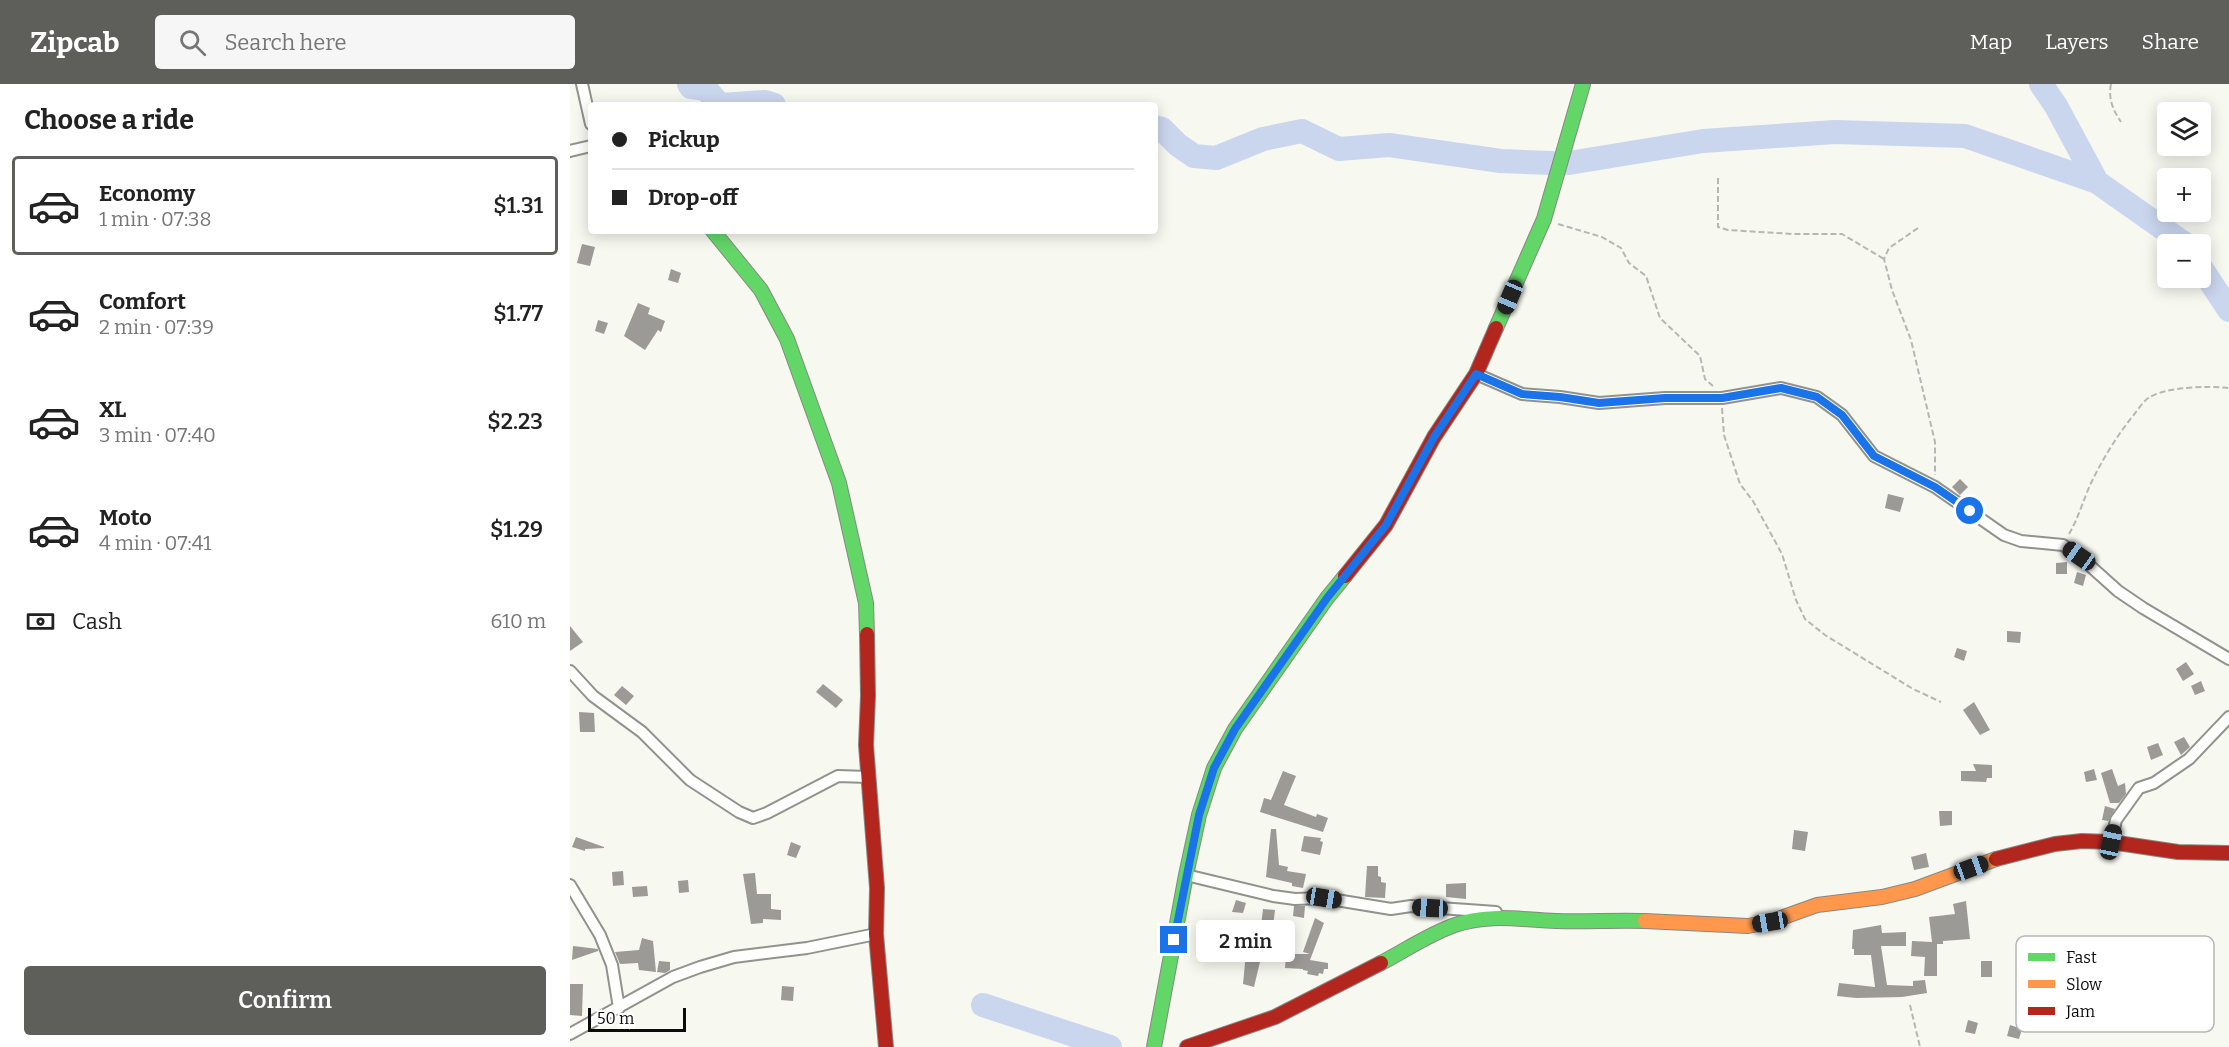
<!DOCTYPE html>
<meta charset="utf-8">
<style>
:root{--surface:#fff;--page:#f6f6f6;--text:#222;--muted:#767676;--line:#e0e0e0;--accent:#5e5e5b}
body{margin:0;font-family:Bitter,serif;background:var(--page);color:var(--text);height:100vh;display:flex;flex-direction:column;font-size:22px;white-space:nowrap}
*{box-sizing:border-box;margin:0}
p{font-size:20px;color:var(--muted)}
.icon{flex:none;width:33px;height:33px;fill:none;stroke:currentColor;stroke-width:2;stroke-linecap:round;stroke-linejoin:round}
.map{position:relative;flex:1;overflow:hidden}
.drawer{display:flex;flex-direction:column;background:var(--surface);width:570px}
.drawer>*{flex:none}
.hud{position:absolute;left:18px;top:18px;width:570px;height:132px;border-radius:6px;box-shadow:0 3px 15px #0003;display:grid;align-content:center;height:132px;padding:0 24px;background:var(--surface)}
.buttons{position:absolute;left:1587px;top:18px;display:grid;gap:12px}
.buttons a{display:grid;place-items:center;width:54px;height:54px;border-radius:6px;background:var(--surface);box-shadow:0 3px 15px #0003;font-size:30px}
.scale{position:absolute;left:18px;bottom:15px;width:98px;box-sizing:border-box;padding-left:6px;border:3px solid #0b0b0b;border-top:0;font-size:16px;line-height:21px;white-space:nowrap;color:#0b0b0b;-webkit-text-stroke:4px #fff;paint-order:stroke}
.end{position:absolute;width:27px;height:27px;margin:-14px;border:8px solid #1a73e8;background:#fff;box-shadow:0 0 0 3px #fff}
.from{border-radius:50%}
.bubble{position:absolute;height:42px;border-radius:6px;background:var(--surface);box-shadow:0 3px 15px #0003;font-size:20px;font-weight:600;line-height:42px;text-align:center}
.car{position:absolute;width:18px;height:36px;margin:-18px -9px;border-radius:8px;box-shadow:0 0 4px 2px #0007;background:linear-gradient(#222 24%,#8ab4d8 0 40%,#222 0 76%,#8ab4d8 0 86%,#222 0)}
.hud b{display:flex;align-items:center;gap:21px;height:57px;font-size:22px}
.hud b+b{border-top:2px solid var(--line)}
.hud i{width:15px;height:15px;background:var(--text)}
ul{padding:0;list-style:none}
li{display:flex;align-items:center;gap:18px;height:99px;margin:0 12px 9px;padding:0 12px;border:3px solid transparent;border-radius:6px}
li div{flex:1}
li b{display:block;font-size:22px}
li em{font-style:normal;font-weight:600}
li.active{border-color:var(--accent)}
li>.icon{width:54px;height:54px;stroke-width:1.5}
h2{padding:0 24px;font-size:27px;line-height:72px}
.pay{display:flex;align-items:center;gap:15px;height:66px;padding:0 24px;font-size:22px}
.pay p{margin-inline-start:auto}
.cta{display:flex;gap:12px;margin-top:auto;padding:12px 24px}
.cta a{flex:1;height:69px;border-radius:6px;background:var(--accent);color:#fff;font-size:24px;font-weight:600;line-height:69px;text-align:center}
header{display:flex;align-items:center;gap:36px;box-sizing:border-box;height:84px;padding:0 30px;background:var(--accent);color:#fff}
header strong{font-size:28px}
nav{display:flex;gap:33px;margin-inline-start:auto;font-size:21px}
.search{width:420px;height:54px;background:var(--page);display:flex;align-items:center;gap:15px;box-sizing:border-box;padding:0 21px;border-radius:6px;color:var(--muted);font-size:22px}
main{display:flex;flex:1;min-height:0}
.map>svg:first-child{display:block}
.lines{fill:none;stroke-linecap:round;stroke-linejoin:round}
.river{stroke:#cad6ee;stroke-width:24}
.building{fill:#9b9a96}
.street-casing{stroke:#91928e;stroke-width:14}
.fast-casing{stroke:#888885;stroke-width:16}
.slow-casing{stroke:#888885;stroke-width:16}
.jam-casing{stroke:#888885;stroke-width:16}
.path{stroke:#b6b7b5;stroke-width:2;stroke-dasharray:6 3;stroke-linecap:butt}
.street{stroke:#fefefd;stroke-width:10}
.fast{stroke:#63d668;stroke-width:14}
.slow{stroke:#ff974d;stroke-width:14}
.jam{stroke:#b3261e;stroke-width:14}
.route{stroke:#1a73e8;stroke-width:8}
.key{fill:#fff;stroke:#b6b6b6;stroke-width:1.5}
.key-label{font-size:16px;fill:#0b0b0b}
</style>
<header>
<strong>Zipcab</strong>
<div class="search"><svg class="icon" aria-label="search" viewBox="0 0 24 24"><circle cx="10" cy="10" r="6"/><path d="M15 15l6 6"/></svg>Search here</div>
<nav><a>Map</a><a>Layers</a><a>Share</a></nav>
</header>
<main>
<section class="drawer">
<h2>Choose a ride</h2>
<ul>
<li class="active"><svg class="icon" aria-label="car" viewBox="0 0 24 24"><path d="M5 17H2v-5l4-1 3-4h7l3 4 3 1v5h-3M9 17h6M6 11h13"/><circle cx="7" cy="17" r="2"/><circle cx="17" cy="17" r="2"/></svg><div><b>Economy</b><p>1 min · 07:38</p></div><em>$1.31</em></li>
<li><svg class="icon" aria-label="car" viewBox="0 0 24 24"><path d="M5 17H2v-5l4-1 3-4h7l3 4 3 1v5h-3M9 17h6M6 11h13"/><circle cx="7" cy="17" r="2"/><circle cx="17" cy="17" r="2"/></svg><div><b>Comfort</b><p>2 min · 07:39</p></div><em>$1.77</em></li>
<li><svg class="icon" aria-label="car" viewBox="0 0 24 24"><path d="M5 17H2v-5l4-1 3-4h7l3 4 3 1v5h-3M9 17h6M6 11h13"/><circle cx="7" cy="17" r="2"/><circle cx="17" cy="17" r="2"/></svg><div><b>XL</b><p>3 min · 07:40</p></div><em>$2.23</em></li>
<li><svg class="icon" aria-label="car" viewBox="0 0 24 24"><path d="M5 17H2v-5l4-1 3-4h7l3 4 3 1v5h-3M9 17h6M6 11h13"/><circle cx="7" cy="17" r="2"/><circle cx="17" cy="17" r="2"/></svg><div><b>Moto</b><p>4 min · 07:41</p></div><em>$1.29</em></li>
</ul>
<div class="pay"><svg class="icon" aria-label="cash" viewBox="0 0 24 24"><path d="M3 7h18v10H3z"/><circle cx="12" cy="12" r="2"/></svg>Cash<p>610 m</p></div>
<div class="cta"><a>Confirm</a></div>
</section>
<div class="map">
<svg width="1659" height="963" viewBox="0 0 1659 963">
<rect width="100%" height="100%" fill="#f7f8f0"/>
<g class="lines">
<path class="river" d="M119,0L121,3L136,5L150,21
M1471,0L1486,22L1527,98L1615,160
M151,21L195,18L204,21
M585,43L592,45L608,61L624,72L646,74L693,55L732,47L769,65L819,61L931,77L981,79
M999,79L1133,57L1265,48L1395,52L1527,98
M1630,182L1659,226
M413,921L540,963"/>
</g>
<path class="building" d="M12,160L25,163L20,182L7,179Z
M101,185L111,189L108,199L98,196Z
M68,219L80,224L78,230L95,237L91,248L88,246L75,266L54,252Z
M28,236L38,239L34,250L25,247Z
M1390,395L1398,403L1390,411L1382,403Z
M1318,410L1334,414L1330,428L1315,424Z
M1497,478V490H1486V479Z
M1507,488L1516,491L1513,502L1504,499Z
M0,542L13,558L0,567Z
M1437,547L1451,548L1450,559L1437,558Z
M1387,564L1397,567L1394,577L1384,573Z
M1616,578L1624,590L1613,597L1606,585Z
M1631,597L1635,607L1625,611L1621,602Z
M253,600L273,616L266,624L246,608Z
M52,602L64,612L56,621L44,611Z
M1404,618L1420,646L1410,651L1393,626Z
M9,628L24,629L25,648H10Z
M1614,653L1620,663L1611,671L1604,658Z
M1588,659L1593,671L1581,676L1577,663Z
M1403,680L1422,681V694H1417L1416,698L1391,697V687H1406Z
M1524,685L1527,696L1516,698L1514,688Z
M1542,685L1548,702L1555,699L1556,710L1549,719H1540L1531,689Z
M713,687L726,692L714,721L746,733L747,730L758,734L753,748L690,728L694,714L701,716Z
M1535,722L1545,725L1538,737L1532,736Z
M1369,727H1382V741L1370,742Z
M701,745H706L709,781L718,783L717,787L736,790L733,804L722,802V799L696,793Z
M1224,746L1238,748L1235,767L1222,765Z
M734,752L751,754L750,757L753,758L750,771L731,767Z
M6,753L34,763V764L15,765V767L2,763Z
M221,758L231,762L226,774L217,771Z
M1356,769L1359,783L1344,786L1341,773Z
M797,782H808V792L811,793V798L816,799L815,814L795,813Z
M53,787L54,801L43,802L42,788Z
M185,789L187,810H201V825L211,826V836L193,835V839L181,840L173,790Z
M118,796L119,808L109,809L108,797Z
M896,799V815L876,813V800Z
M77,802L78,812L63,813L62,803Z
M666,816L676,819L673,829L662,828Z
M1396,817L1400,855L1373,857V860H1367V892H1354L1355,873L1341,872L1342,857L1362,858L1359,833L1385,830L1383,820Z
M724,822H735L734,834L723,832Z
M693,825L705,826L703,843L691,842Z
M745,834L754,839L740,876L758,879V885H754L753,890L749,889L748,892L737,890L738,887L733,886V885L715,884L716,870H740L733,868Z
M1311,841L1312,849L1336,848V862H1311L1317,901L1343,902V897L1355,896L1357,909L1332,913L1286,914L1267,912L1269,899L1305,903L1301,871H1284V865H1282L1283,846Z
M72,854L83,857L86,888L69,886L68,879L50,880L45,868L69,866Z
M682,858L694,861L684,903L673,900L675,879Z
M3,862L28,865V867L2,876Z
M89,877L100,878V886L95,889L87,888Z
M1411,877H1422V893H1411Z
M0,900H13L12,932L0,931Z
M212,902L224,903L223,917L211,916Z
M1398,936L1408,939L1405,950L1395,948Z
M1440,941L1452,945L1449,955L1437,952Z"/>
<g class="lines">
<defs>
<path id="street" d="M12,0L21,40
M0,67L21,62
M906,290L952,310L990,313L1029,319L1095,314H1152L1211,304L1247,313L1272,331L1304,372L1365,403L1434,451L1451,457L1493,461L1509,472L1548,507L1573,524L1659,575
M0,587L23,612L72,648L120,696L169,728L183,734L197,729L268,692L298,693
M1541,758L1546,736L1569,704L1584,699L1619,675L1659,633
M616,791L703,812L725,815L754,814L821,825L841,822L926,828
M0,801L30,851L42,881L49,924
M0,950L103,893L130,883L164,873L237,864L306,850"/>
<path id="fast" d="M143,147L191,206L217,255L269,399L296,519L297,550
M926,244L974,135L1013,0
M811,879C836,866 859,850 885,841C919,829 952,836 986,837C1016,838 1045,836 1075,837
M584,963L616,791L629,731L644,684L665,645L757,514L775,492"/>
<path id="slow" d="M1075,837L1178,842L1200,838L1247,821L1312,813L1345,805L1426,775"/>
<path id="jam" d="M775,492L816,441L864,353L906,290L926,244
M297,550L298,612L296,661L307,804L306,850L316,963
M1426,775L1485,760L1512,757L1541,758L1608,768L1659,769
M617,963L705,933L811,879"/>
</defs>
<use href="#street" class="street-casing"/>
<use href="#fast" class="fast-casing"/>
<use href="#slow" class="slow-casing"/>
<use href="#jam" class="jam-casing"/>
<path class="path" d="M1541,0C1538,15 1543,26 1551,38
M1148,94V143L1158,146L1223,150H1272L1314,175
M988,140L1032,153L1051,164L1059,179L1076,192L1090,234L1130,272L1135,295L1143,302
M1348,144L1319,164L1314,175L1322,206L1341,256L1365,358V391
M1152,324L1154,351L1170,400L1183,417L1212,470L1226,516L1235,535L1255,551L1343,605L1371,618
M1499,450C1509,433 1514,413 1523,395C1534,373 1547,352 1562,333C1567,327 1572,319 1577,315C1594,302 1639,302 1659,304
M1340,921L1350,963"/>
<use href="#street" class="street"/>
<use href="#fast" class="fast"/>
<use href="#slow" class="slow"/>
<use href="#jam" class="jam"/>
</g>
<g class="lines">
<path class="route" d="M604,856L629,731L644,684L665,645L757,514L816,441L864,353L906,290L952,310L990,313L1029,319L1095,314H1152L1211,304L1247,313L1272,331L1304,372L1365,403L1400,427"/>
</g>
<rect x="1446" y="852" width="198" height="96" rx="9" class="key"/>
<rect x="1458" y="869" width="27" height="8" fill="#63d668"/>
<rect x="1458" y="896" width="27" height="8" fill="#ff974d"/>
<rect x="1458" y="923" width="27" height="8" fill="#b3261e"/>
<g class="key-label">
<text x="1496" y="879">Fast</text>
<text x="1496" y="906">Slow</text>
<text x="1496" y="933">Jam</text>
</g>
</svg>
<div class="buttons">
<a><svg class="icon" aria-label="layers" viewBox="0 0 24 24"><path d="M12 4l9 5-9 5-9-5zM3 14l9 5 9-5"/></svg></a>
<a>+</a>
<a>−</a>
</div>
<div class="scale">50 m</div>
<i class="end from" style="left:1400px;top:427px"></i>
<i class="end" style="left:604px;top:856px"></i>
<div class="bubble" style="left:626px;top:836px;width:99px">2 min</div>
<i class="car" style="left:940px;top:213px;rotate:203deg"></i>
<i class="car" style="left:1509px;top:472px;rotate:305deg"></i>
<i class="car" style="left:1541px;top:758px;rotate:12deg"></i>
<i class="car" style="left:1401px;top:784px;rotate:70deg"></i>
<i class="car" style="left:754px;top:814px;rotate:100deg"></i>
<i class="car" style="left:860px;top:824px;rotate:273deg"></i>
<i class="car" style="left:1200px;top:838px;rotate:261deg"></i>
<div class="hud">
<b><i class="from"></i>Pickup</b>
<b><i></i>Drop-off</b>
</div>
</div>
</main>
